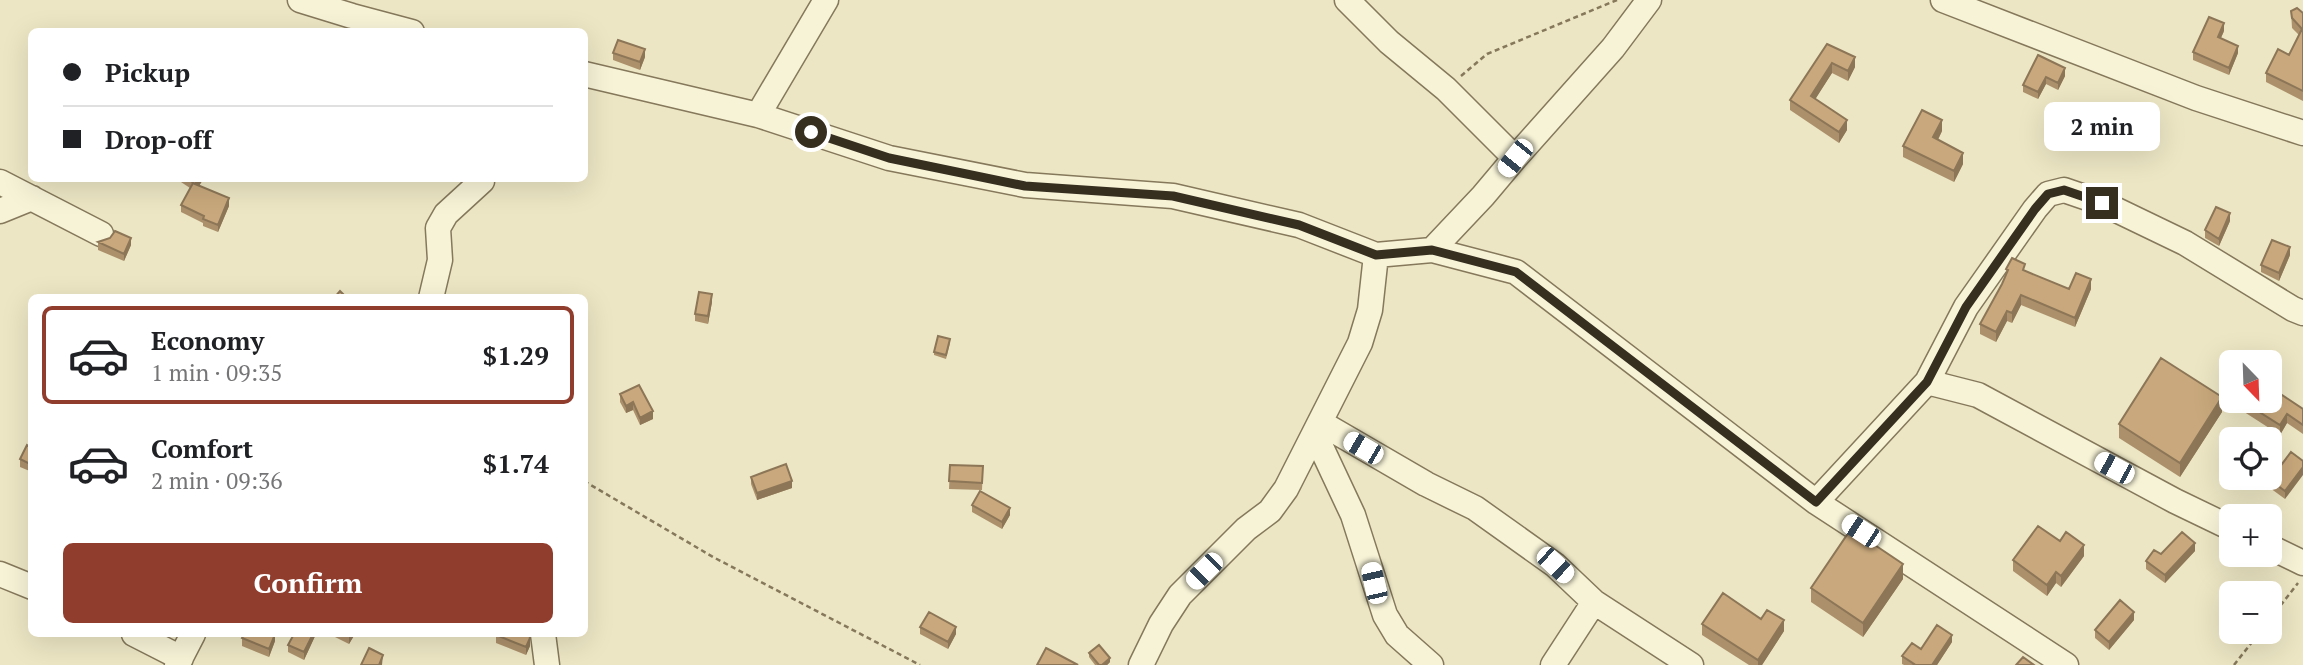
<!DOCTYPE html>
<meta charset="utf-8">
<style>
:root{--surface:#fff;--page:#f6f6f6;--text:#202124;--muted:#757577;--line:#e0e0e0;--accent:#913d2e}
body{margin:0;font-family:"PT Serif",serif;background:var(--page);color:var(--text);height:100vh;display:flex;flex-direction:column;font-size:26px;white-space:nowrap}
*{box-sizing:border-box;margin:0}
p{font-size:23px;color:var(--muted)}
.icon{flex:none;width:38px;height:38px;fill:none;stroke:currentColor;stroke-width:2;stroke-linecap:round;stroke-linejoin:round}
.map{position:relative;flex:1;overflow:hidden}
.details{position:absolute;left:28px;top:294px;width:560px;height:343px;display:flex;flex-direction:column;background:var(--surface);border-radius:10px;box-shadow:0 7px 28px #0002}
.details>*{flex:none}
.banner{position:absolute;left:28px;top:28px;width:560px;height:154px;border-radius:10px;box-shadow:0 7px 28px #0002;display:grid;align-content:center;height:154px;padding:0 35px;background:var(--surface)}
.needle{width:46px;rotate:157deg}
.buttons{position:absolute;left:2219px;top:350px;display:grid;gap:14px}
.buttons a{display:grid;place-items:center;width:63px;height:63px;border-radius:10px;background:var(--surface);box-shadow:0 7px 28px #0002;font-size:35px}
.end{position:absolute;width:32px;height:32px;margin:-16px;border:9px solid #362e1f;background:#fff;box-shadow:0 0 0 4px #fff}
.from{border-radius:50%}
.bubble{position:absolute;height:49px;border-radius:10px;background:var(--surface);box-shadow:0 7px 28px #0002;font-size:23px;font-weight:600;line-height:49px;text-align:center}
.car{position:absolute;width:21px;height:42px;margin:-21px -10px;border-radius:9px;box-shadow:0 0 5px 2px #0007;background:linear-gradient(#fff 24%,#345 0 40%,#fff 0 76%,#345 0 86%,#fff 0)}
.banner b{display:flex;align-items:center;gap:24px;height:66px;font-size:26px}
.banner b+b{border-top:2px solid var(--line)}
.banner i{width:18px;height:18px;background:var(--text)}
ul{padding:12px 0 0;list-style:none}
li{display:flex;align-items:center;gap:21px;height:98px;margin:0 14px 10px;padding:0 21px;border:4px solid transparent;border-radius:10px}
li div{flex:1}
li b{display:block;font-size:26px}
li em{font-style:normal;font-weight:600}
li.current{border-color:var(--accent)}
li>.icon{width:63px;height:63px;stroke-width:1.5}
.primary-button{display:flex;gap:14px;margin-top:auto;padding:14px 35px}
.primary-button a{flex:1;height:80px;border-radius:10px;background:var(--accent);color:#fff;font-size:28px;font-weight:600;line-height:80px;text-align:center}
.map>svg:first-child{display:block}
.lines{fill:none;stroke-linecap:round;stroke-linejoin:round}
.minor-casing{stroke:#85785b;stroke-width:27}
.path{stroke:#85785b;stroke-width:2.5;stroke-dasharray:5 3.5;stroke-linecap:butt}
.minor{stroke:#f7f3d7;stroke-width:24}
.wall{fill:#ac906b}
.shaded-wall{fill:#8c7657}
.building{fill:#c8a87c;stroke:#8c7657;stroke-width:2}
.route{stroke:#362e1f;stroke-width:9}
</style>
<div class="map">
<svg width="2303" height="665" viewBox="0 0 2303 665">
<rect width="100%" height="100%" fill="#ece6c4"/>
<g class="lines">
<defs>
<path id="minor" d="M300,0L352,16L412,32
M1347,0L1389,42L1446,89L1515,158
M1943,0L2196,98L2303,133
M584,74L758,115L889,158L1025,185L1173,196L1299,225L1376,255L1432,250L1516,272L1816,502L2066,665
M758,115L826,0
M0,182L101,234
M0,211L32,198
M1432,250L1483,196L1515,158L1613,48L1649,0
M431,298L440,260L438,228L446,214L482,181V178
M1927,382L1978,395L2175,501L2231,528
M1321,423L1426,484L1475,508L1555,565L1594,602L1691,665
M1315,434L1353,515L1385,615L1397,635L1431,665
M1816,502L1927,382L1966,307L2035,209L2048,194L2064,190L2102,203L2185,243L2293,309L2303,313
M2270,547L2303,563
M0,574L32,587
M134,634L181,658
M543,634L547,665
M177,665L193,634
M1141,665L1161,624L1180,595L1246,529L1270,511L1286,489L1360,343L1370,310L1376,255
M1553,665L1594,602"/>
</defs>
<use href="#minor" class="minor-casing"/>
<path class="path" d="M1461,76L1487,54L1617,0
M584,481L713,557L920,665
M2270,619L2298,583
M2234,665L2260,632"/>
<use href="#minor" class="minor"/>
</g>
<path class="wall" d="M2291,11L2303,13V101L2266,82V73L2289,55L2299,35L2292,28Z
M2224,31L2221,38L2238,53L2229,75L2193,60V52Z
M1827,44L1855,67L1848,81L1832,73L1815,99L1847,130L1839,143L1790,110V100Z
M613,53L645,57L640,70L613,60Z
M2038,55L2065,76L2058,90L2046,84L2038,99L2023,92V85Z
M1942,131L1938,140L1963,164L1954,182L1903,157V146Z
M178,178H204L199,186L229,206L218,232L203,226V223L181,212V205L190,188L178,180Z
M2230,221L2219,246L2205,238V230Z
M110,238L131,245L124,261L98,250V242Z
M2290,255L2279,281L2261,272V265Z
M2006,269L2025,271L2069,289H2091L2075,327L2021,305L2012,323L2007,321L1996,342L1980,334V324L2002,284L2006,275Z
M712,302L708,324L695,321V314Z
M950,343L946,359L934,355V352Z
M620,394L653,411V419L640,425L633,410L626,413L620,402Z
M2238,401H2270L2303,409V434L2287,423L2280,435L2238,408Z
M2222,412L2180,477L2119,438V424Z
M32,448V472L20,467V459Z
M2291,452L2285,499L2270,488V480Z
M950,465L983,466L982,490L949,489Z
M751,477L792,488L757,500L751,484Z
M972,505L1010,515L1002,529L972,512Z
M2060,541L2084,556L2061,587L2056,583L2047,596L2013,571V560Z
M2195,551L2165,583L2146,569V561L2161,554Z
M1903,579L1863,637L1811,602V588Z
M1761,619L1784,631L1762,665H1749L1702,635V624Z
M2134,620L2109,650L2095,638V630Z
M920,627L956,634L948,649L920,634Z
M316,634L304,660L288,652V645Z
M329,634H355L349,644Z
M496,635L530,646L526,655L496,643Z
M242,638L275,641L269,657L242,646Z
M1952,642L1937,665H1904L1902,664V656L1921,649Z
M1089,653L1110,662L1107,665H1095L1089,657Z"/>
<path class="shaded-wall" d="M2224,23V31L2218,44V37Z
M2238,46V53L2229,75V68Z
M645,49V57L640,70V62Z
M1855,57V67L1848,81V71Z
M1832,63V73L1811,106V96Z
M2065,68V76L2058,90V83Z
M2046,77V84L2038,99V92Z
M1847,120V130L1839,143V132Z
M1942,120V131L1933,149V137Z
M1963,153V164L1954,182V171Z
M199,178H204L195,192V184Z
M229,198V206L218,232V225Z
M2230,213V221L2219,246V239Z
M131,238V245L124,261V254Z
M2290,247V255L2279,281V273Z
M2091,279V289L2075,327V318Z
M712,294V302L708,324V316Z
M2021,295V305L2012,323V313Z
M2007,311V321L1996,342V332Z
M2222,397V412L2180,477V463Z
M633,402V410L626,413V406Z
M653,411V419L640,425V418Z
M2287,414V423L2280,435V425Z
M2303,467V475L2285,499V491Z
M792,481V488L757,500V493Z
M1010,508V515L1002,529V522Z
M2195,543V551L2165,583V575Z
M2084,545V556L2061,587V576Z
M1903,564V579L1863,637V623Z
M2056,572V583L2047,596V585Z
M2134,612V620L2109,650V642Z
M1784,620V631L1762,665H1758V660Z
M956,627V634L948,649V642Z
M275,634V641L269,657V649Z
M313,634H316L304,660V652Z
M351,634H355L349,644V637Z
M1952,635V642L1937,665H1932Z
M530,638V646L526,655V647Z
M383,655L382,665H379Z
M1110,658V662L1107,665H1102Z"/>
<path class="building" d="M2297,8L2303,13V91L2266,73L2278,49L2289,55L2302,29L2292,18L2291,11Z
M2209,17L2224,23L2218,37L2238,46L2229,68L2193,52Z
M618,40L645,49L640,62L613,53Z
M1827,44L1855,57L1848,71L1832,63L1811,96L1847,120L1839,132L1790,100Z
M2038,55L2065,68L2058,83L2046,77L2038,92L2023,85Z
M1922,110L1942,120L1933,137L1963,153L1954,171L1903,146Z
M187,178H199L195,184L229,198L218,225L203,219L204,216L181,205L193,183L195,184Z
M2216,207L2230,213L2219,239L2205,230Z
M115,231L131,238L124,254L98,242L110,238Z
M2272,240L2290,247L2279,273L2261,265Z
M2012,258L2025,264L2023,270L2069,289L2076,273L2091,279L2075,318L2021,295L2012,313L2007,311L1996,332L1980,324L2002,284L2008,270L2006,269Z
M340,291L347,298H334Z
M699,292L712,294L708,316L695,314Z
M938,336L950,339L946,355L934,352Z
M2161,358L2222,397L2180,463L2119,424Z
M639,385L653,411L640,418L633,402L626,406L620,394Z
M2270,387L2303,409V425L2287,414L2280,425L2242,401H2270Z
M27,445L32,448V465L20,459Z
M2291,452L2303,461V467L2285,491L2270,480Z
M786,464L792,481L757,493L751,477Z
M950,465L983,466L982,483L949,481Z
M980,491L1010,508L1002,522L972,505Z
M2038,526L2060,541L2066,532L2084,545L2061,576L2056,572L2047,585L2013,560Z
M1851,529L1903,564L1863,623L1811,588Z
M2182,532L2195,543L2165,575L2146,561L2154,550L2161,554Z
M1723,593L1761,619L1767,610L1784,620L1758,660L1702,624Z
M2120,600L2134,612L2109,642L2095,630Z
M929,612L956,627L948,642L920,627Z
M1937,625L1952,635L1932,665H1913L1914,664L1902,656L1912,643L1921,649Z
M244,634H275L269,649L242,638Z
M294,634H313L304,652L288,645Z
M497,634H529L530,638L526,647L496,635Z
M1099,645L1110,658L1102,665H1099L1089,653Z
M369,648L383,655L379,665H361Z
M1046,648L1078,665H1037Z
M2023,657L2034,665H2016Z"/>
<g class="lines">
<path class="route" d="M811,132L889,158L1025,186L1173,196L1299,225L1376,255L1432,250L1516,272L1816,502L1927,382L1966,307L2035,209L2048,194L2064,190L2102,203"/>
</g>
</svg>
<div class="buttons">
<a><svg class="needle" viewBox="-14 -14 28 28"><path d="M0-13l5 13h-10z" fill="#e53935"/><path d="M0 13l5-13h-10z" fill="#757577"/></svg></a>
<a><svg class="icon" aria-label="locate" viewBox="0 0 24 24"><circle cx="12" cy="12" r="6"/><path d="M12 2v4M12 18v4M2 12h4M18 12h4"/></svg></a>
<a>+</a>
<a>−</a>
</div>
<i class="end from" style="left:811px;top:132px"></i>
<i class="end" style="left:2102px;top:203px"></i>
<div class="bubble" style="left:2044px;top:102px;width:116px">2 min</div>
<i class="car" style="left:1515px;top:158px;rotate:219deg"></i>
<i class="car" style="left:1363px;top:448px;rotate:300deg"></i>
<i class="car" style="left:2114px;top:468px;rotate:298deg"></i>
<i class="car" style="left:1861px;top:531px;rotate:303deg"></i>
<i class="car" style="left:1555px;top:565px;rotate:133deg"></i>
<i class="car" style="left:1204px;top:571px;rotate:225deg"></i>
<i class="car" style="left:1374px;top:583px;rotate:347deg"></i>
<div class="banner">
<b><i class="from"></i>Pickup</b>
<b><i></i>Drop-off</b>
</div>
<section class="details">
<ul>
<li class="current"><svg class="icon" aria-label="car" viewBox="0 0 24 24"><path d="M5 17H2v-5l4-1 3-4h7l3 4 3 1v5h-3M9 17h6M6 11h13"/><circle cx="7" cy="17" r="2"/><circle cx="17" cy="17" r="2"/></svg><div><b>Economy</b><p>1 min · 09:35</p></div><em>$1.29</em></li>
<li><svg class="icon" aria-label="car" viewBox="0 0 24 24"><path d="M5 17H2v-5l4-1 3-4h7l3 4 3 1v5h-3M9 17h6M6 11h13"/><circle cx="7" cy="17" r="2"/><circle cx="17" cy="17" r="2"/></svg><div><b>Comfort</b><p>2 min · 09:36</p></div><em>$1.74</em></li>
</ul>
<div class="primary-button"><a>Confirm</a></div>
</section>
</div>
